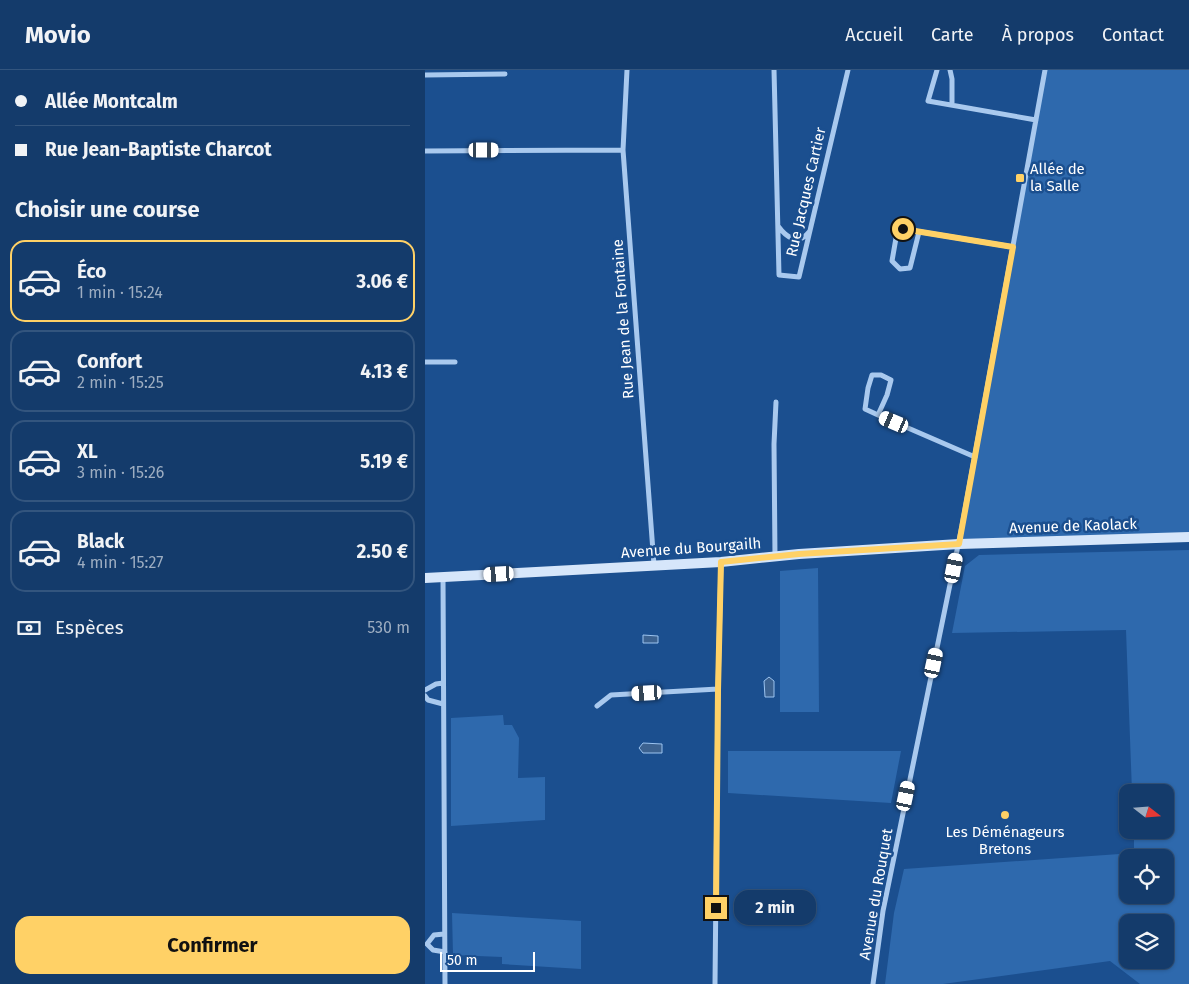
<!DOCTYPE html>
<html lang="fr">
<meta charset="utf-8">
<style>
:root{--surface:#143b6b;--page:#214673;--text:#f1f3f6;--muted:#9dadc1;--line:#33557e;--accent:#ffd166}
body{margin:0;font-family:"Fira Sans",sans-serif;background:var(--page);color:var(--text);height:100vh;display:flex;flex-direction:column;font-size:19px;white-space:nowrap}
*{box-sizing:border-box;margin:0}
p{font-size:16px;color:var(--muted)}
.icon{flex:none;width:28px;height:28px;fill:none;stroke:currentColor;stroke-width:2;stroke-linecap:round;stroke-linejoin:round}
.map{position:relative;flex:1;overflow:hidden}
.drawer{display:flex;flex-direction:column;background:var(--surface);width:425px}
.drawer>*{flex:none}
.banner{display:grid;align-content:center;height:110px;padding:0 15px;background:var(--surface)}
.needle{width:32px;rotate:107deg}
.controls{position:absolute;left:694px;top:714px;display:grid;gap:10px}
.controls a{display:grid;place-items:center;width:55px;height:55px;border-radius:10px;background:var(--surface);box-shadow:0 1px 4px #0004,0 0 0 1px var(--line);font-size:25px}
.scale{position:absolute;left:15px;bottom:12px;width:95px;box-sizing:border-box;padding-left:5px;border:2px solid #fff;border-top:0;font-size:14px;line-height:18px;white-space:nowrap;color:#fff;-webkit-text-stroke:4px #1b4f8f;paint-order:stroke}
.end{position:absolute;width:22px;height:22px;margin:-11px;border:6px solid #ffd166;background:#111;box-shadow:0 0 0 2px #111}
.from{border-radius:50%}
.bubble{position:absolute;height:35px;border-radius:15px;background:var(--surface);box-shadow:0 1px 4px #0004,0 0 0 1px var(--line);font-size:16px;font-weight:700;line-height:35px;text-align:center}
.car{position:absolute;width:15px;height:30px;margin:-15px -8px;border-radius:6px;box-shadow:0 0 4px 1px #0007;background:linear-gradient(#fff 24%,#345 0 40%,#fff 0 76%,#345 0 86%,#fff 0)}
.banner b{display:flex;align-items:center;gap:18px;height:48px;font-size:19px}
.banner b+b{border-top:1px solid var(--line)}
.banner i{width:12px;height:12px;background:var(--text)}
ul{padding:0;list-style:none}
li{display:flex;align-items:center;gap:15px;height:82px;margin:0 10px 8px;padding:0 5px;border:2px solid var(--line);border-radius:15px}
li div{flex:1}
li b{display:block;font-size:19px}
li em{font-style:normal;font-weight:700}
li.selected{border-color:var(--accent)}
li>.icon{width:45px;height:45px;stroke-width:1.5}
h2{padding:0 15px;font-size:22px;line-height:60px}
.pay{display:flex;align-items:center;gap:12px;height:55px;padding:0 15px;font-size:19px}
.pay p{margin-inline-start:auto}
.action{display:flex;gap:10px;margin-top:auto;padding:10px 15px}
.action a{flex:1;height:58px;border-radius:15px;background:var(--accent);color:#111;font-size:20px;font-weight:700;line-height:58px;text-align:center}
header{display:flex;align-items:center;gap:30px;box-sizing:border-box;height:70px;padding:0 25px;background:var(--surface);border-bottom:1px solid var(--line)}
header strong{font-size:24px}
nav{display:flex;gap:28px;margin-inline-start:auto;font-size:18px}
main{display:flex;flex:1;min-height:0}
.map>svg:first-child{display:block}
.green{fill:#2e69ad;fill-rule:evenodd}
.water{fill:#3c6290;stroke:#9cc4f0}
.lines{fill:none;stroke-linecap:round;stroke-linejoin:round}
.minor{stroke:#a9c9ee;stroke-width:5}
.secondary{stroke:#d6e6fa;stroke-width:10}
.route{stroke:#ffd166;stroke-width:6}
.poi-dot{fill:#ffd166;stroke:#1b4f8f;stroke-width:2}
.labels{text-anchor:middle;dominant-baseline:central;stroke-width:5;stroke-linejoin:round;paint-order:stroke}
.poi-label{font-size:15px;fill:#fff;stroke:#1b4f8f;text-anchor:start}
.street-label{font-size:15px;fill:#fff;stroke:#1b4f8f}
</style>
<header>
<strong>Movio</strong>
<nav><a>Accueil</a><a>Carte</a><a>À propos</a><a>Contact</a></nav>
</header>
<main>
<section class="drawer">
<div class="banner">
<b><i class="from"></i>Allée Montcalm</b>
<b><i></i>Rue Jean-Baptiste Charcot</b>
</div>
<h2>Choisir une course</h2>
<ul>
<li class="selected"><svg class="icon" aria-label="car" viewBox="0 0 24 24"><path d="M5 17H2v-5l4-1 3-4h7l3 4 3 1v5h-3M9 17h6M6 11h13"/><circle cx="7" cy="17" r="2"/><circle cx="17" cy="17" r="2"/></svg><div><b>Éco</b><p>1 min · 15:24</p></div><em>3.06 €</em></li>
<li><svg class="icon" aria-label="car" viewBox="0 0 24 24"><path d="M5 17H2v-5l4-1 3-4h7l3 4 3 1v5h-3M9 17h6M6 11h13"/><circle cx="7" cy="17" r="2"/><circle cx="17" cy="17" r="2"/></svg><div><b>Confort</b><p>2 min · 15:25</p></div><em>4.13 €</em></li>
<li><svg class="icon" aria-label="car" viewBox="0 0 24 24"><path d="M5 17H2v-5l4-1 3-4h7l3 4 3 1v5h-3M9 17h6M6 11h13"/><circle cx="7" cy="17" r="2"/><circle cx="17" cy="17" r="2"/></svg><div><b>XL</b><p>3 min · 15:26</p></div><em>5.19 €</em></li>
<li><svg class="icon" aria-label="car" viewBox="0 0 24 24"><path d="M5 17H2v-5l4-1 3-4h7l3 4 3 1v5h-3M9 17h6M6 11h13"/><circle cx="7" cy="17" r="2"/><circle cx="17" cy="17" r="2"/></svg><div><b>Black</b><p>4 min · 15:27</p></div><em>2.50 €</em></li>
</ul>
<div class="pay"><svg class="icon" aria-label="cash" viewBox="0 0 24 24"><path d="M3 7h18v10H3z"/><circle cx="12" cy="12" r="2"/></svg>Espèces<p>530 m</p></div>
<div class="action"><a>Confirmer</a></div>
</section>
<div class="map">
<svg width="764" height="914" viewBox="0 0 764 914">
<rect width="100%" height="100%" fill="#1b4f8f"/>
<path class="green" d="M620,0H764V467L534,474Z
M764,480V914H715L685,891L518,914H460L469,843L479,799L709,783V760H740V722H707L701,560L527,563L540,496L554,485ZM702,788H740V825H702ZM702,852H740V890H702Z
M393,498L394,642H355V501Z
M78,645L79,655H87L94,668L93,708L120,707V750L26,756V648Z
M303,681H476L466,733L303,723Z
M27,843L156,851V899L77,894V887L28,885Z"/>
<path class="water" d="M218,565L233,566V573H218Z
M344,607L349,611V627H340L339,611Z
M218,673L237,674V683H218L214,678Z"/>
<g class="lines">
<path class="minor" d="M202,0L198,80L229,495
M349,0L354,205L374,207L423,0
M512,0L503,31L611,50
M525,0L527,9V34
M0,5L80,4
M0,81L198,80
M353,156C361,167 373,176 384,162
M494,162L485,198L475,199L467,191L471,168L478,159L588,177
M0,292H30
M453,345L462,325L466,310L456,305H447L443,318L440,339L453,345L550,387
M350,487L349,374L351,332
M18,507L20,914
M0,620L11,614L18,613
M0,626L3,630L18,634
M172,636L186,625L293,619
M2,874L9,865L19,864
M2,874L8,880L20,882
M290,914L293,619L296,492
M448,914L458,841L537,456L620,0"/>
<path class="secondary" d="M0,508L296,492L374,484L534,474L764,467"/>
</g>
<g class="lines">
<path class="route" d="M291,838L293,620L296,492L374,484L534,474L588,177L478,159"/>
</g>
<g class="poi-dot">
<rect x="590" y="103" width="10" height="10" rx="2.5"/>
<circle cx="580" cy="745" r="5"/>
</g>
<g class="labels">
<g class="poi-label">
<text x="605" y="99">Allée de<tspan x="605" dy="17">la Salle</tspan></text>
<text x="580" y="762" text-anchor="middle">Les Déménageurs<tspan x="580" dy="17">Bretons</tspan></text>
</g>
<g class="street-label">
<text transform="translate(381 122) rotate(-77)">Rue Jacques Cartier</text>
<text transform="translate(198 249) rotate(-94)">Rue Jean de la Fontaine</text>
<text transform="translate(648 456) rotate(-2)">Avenue de Kaolack</text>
<text transform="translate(266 478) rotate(-4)">Avenue du Bourgailh</text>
<text transform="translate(451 824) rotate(-80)">Avenue du Rouquet</text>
</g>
</g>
</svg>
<div class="controls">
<a><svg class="needle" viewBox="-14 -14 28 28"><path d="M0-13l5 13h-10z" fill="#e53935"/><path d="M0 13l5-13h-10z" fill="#9dadc1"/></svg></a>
<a><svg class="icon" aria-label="locate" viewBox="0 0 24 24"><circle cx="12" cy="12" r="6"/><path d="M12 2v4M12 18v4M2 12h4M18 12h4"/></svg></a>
<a><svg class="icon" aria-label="layers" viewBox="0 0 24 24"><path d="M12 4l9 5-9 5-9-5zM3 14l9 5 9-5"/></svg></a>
</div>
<div class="scale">50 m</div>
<i class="end from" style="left:478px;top:159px"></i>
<i class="end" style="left:291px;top:838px"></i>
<div class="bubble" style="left:309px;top:820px;width:82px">2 min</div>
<i class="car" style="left:59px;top:80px;rotate:90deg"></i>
<i class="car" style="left:469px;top:352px;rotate:293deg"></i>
<i class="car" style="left:529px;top:498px;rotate:11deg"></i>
<i class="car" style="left:74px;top:504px;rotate:267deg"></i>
<i class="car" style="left:509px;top:593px;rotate:12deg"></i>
<i class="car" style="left:222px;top:623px;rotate:267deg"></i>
<i class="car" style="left:481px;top:726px;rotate:12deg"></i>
</div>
</main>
